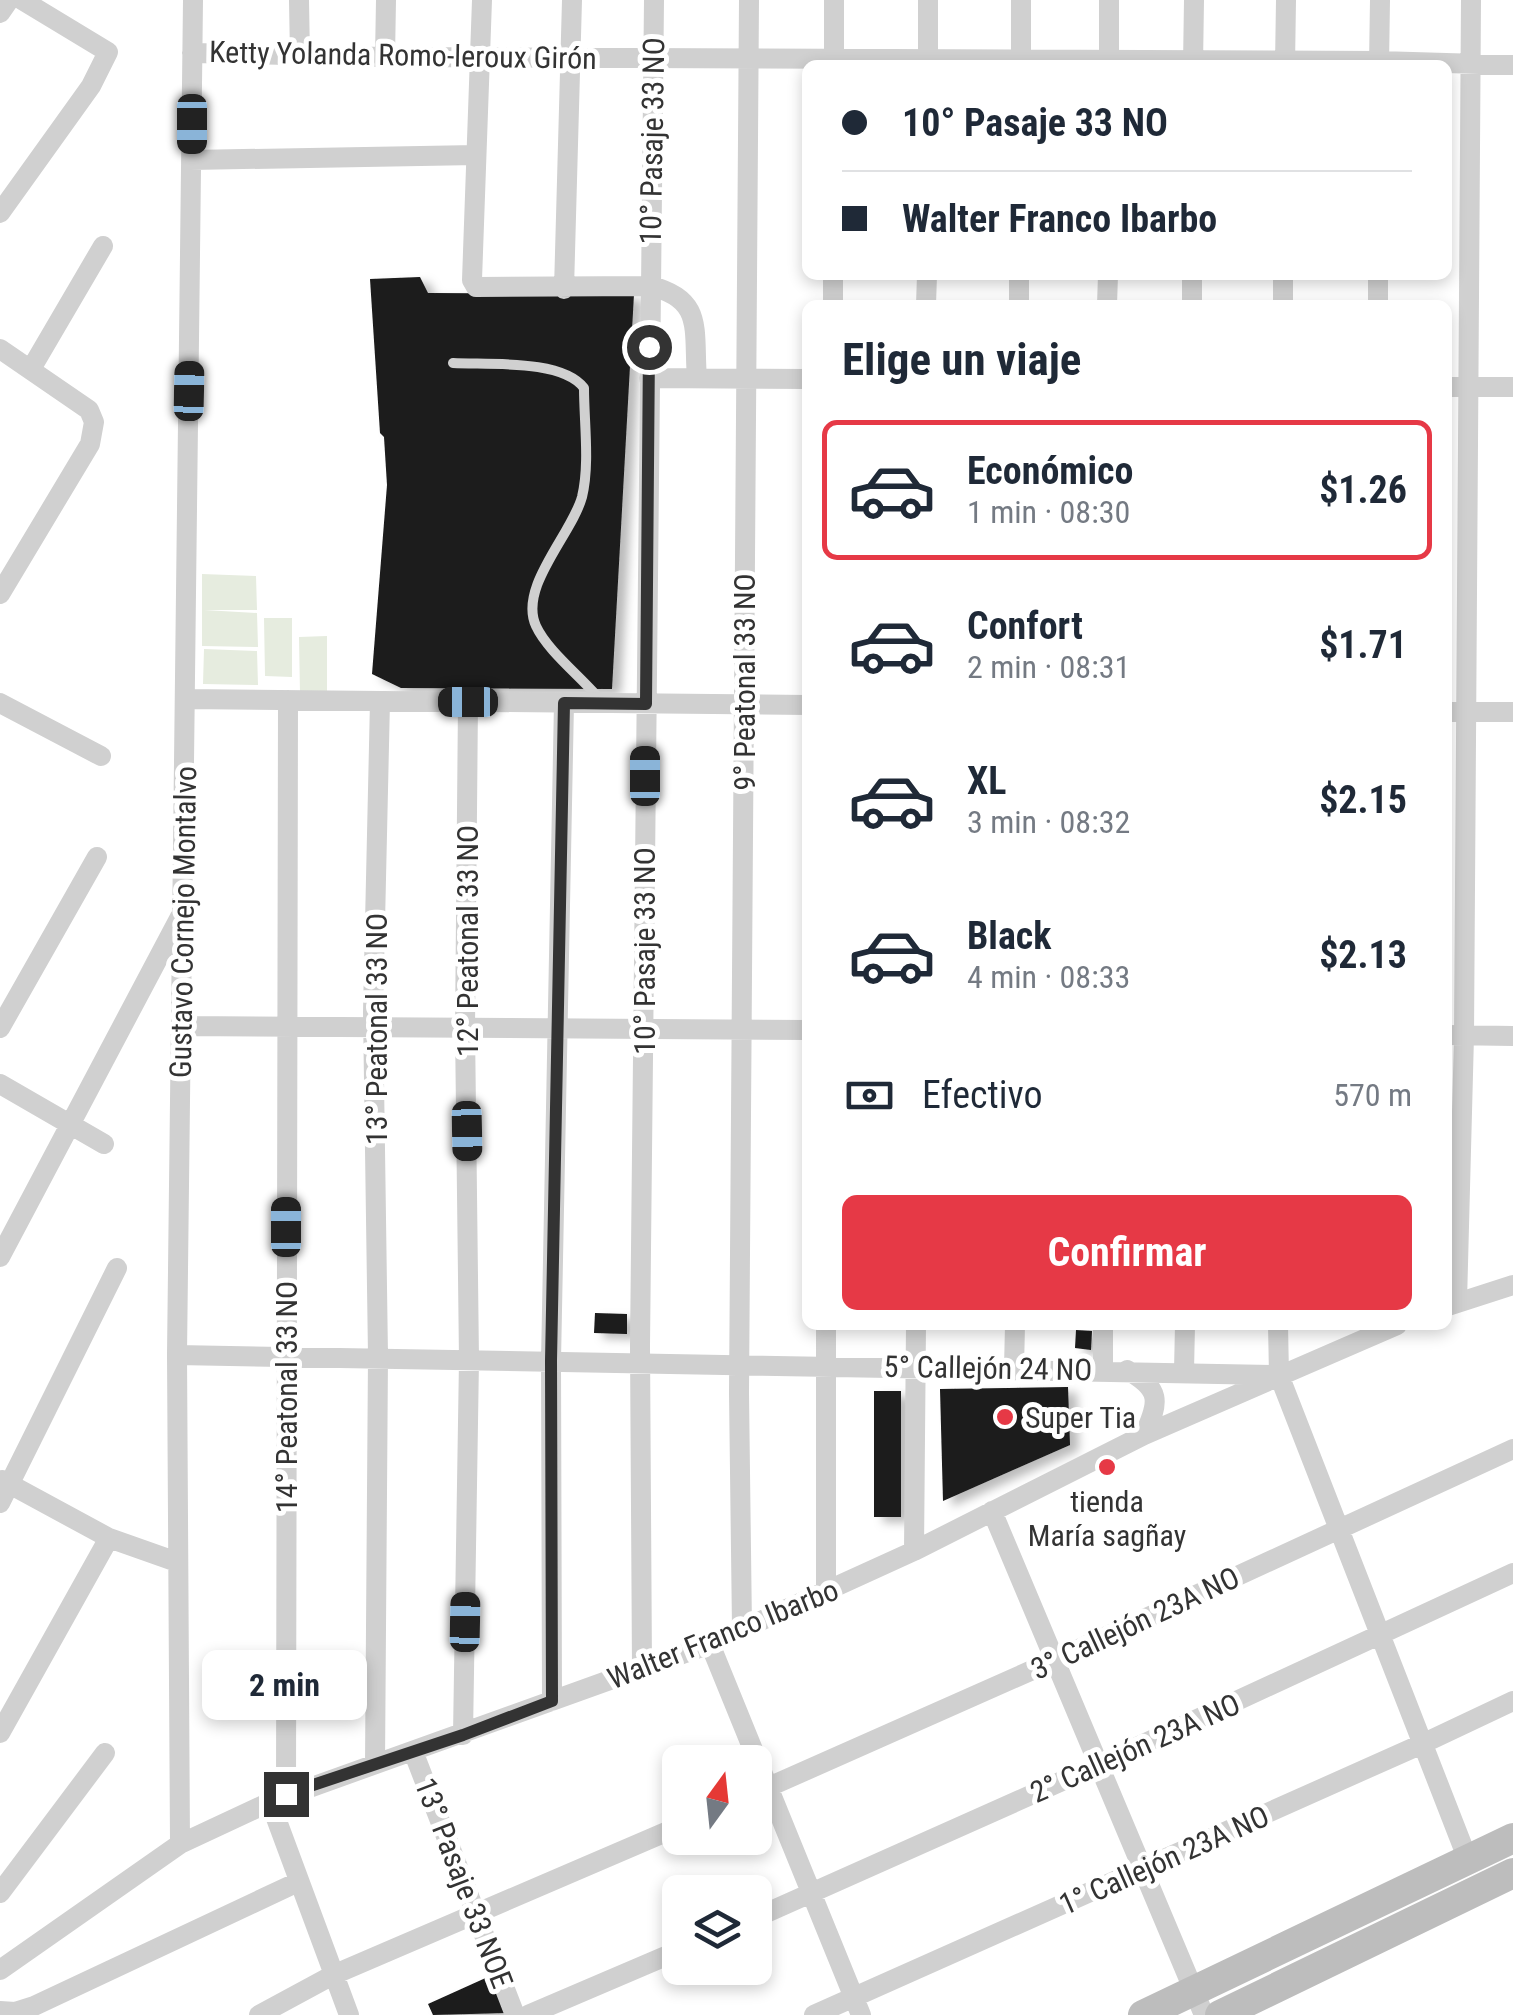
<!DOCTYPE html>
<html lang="es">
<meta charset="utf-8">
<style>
:root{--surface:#fff;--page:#f6f6f7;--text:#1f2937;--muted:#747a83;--line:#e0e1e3;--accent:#e63946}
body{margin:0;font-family:"Roboto Condensed",sans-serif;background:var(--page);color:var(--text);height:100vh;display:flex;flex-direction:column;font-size:38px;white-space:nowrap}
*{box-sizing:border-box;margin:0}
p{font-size:32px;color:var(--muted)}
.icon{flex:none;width:55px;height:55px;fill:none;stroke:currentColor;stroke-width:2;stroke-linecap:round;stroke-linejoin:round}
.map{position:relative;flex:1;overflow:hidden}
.sheet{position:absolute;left:802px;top:300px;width:650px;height:1030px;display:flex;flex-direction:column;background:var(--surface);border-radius:15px;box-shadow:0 5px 15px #0003}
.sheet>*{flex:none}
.banner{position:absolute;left:802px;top:60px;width:650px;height:220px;border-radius:15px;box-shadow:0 5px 15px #0003;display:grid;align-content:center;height:220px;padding:0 40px;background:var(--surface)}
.needle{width:65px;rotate:15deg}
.controls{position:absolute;left:662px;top:1745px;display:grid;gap:20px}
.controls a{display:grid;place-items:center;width:110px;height:110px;border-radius:15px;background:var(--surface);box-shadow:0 5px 15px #0003;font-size:50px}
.end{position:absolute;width:45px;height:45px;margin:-22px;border:12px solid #333;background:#fff;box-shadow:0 0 0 5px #fff}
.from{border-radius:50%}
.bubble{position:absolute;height:70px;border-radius:15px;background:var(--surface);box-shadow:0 5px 15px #0003;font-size:32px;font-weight:700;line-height:70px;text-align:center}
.car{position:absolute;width:30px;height:60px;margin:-30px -15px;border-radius:12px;box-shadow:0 0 8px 2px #0007;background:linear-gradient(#222 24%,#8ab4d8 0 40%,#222 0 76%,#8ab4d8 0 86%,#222 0)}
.banner b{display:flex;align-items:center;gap:35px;height:95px;font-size:38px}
.banner b+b{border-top:2px solid var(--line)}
.banner i{width:25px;height:25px;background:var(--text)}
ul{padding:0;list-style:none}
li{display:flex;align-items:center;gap:30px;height:140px;margin:0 20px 15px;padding:0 20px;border:5px solid transparent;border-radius:15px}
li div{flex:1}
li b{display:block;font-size:38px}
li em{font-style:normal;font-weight:700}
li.current{border-color:var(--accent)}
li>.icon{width:90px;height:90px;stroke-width:1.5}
h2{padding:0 40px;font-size:45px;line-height:120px}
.pay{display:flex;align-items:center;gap:25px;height:110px;padding:0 40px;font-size:38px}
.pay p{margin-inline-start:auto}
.button{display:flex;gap:20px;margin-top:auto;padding:20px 40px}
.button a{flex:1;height:115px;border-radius:15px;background:var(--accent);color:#fff;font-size:40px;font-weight:700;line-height:115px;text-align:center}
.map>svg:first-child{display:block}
.green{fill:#e6ecdf}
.building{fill:#1a1a1a;filter:url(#shadow)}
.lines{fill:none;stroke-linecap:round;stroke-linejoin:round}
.service{stroke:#d0d0d0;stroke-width:10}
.minor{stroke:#d0d0d0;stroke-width:20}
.secondary{stroke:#bdbdbd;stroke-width:30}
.route{stroke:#333;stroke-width:12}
.poi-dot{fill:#e63946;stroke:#fff;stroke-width:4}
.labels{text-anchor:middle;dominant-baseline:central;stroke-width:10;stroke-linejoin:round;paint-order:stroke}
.street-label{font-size:30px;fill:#333;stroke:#fff}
.poi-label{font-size:30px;fill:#333;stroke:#fff;text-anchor:start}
</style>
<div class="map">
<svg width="1513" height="2015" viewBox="0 0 1513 2015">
<defs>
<filter id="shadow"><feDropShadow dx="9" dy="5.5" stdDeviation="5" flood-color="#0004"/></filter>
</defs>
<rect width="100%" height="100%" fill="#fff"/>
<path class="green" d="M202,574L256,576L257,610H204L257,613L258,647L202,646Z
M264,618H292V677L265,676Z
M327,636V695L300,694L299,637Z
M204,649L257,651L258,685L203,684Z"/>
<path class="building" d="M420,277L428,293L634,294L612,689L401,688L372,674L387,485L384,437L380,433L370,279Z
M595,1313L627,1314V1334L594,1333Z
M1076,1330L1092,1331L1091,1350L1075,1348Z
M1068,1387L1070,1445L943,1501L940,1389Z
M874,1391H901V1517H874Z
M490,1976L506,2013L433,2015L428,2004Z"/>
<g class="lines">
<path class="service" d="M453,363C489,365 562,359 584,388C584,422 590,464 582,497C572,534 518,587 536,626C548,652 584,679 603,703"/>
<path class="minor" d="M299,0L300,56
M482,0L472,280L476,287L650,286C705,299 693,331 697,378
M834,0V65
M0,13L9,0
M192,53L385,57L1379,61L1513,65
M385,57L386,0
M928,65V0
M1021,65V0
M1109,65V0
M1193,65L1194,0
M1285,65L1286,0
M1379,65L1380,0
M191,160L476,155
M0,213L91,86L108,52L22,0
M564,289L572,0
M833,305V275
M926,305L927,275
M1019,305V275
M1107,305L1108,275
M1192,305V275
M1283,305V275
M1378,305V275
M0,349L89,410L94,422L90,444L0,594
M31,369L103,246
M649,378L808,379
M1448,387H1513
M185,699L808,705
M0,703L101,756
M1448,712H1513
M181,1026L808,1030
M0,1028L97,857
M1448,1035L1513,1036
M0,1084L104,1144
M0,1257L180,917
M1457,1302L1464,1036L1471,0
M1448,1306L1513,1285
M826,1325V1593
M1278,1325L1279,1375L1468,1860
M177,1355L1272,1375
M1014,1368L1015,1325
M1103,1370V1325
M1127,1370C1161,1389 1160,1401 1144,1435
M1184,1371L1185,1325
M2,1480L109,1538L177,1562
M0,1503L117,1268
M992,1511L1204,2015
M914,1551L916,1325
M742,1628L739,1393L749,0
M710,1644L861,2015
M642,1669L640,1346L654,0
M552,1701L551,1361L564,703
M0,1733L109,1538
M463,1735L469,1360L465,1028L468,702
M413,1751L515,2015
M375,1764L378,1356L373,1012L380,701
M755,1793L1055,1660L1513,1449
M286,1794L288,700
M270,1802L349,2015
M180,1844L177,1355L193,0
M0,1893L105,1753
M755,1918L1098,1765L1513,1573
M0,1970L180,1844L270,1802L710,1644L914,1551L1144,1435L1397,1325
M0,2011L15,2012L34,2006L298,1882
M259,2015L333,1975L680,1826
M528,2015L680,1950
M814,2015L1422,1744L1513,1701"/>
<path class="secondary" d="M1143,2015L1513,1838
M1220,2015L1513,1873"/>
</g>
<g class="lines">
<path class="route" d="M286,1794L463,1735L552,1701L551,1361L564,703L646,704L649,347"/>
</g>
<g class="poi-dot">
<circle cx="1005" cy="1417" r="10"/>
<circle cx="1107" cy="1467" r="10"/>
</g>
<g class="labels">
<g class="street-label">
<text transform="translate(403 55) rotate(1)">Ketty Yolanda Romo-leroux Girón</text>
<text transform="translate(652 141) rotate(-89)">10° Pasaje 33 NO</text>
<text transform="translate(744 682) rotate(-90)">9° Peatonal 33 NO</text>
<text transform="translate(183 922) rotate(-89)">Gustavo Cornejo Montalvo</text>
<text transform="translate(467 941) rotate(-90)">12° Peatonal 33 NO</text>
<text transform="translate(644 951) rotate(-90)">10° Pasaje 33 NO</text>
<text transform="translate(376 1029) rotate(-90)">13° Peatonal 33 NO</text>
<text transform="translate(988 1368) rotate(1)">5° Callejón 24 NO</text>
<text transform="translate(286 1397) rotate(-90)">14° Peatonal 33 NO</text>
<text transform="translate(1135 1623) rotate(-25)">3° Callejón 23A NO</text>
<text transform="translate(723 1634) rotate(-22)">Walter Franco Ibarbo</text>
<text transform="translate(1135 1748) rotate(-24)">2° Callejón 23A NO</text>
<text transform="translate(1164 1860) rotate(-24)">1° Callejón 23A NO</text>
<text transform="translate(464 1883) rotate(69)">13° Pasaje 33 NOE</text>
</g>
<g class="poi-label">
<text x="1025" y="1417">Super Tia</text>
<text x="1107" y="1501" text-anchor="middle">tienda<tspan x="1107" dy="34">María sagñay</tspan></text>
</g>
</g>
</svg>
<div class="controls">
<a><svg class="needle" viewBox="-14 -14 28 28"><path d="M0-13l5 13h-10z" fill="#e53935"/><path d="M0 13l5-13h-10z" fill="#747a83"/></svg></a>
<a><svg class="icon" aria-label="layers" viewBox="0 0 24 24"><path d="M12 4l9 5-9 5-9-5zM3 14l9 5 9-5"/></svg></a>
</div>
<i class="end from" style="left:649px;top:347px"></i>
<i class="end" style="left:286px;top:1794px"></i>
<div class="bubble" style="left:202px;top:1650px;width:165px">2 min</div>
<i class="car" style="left:192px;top:124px;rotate:180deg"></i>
<i class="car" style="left:189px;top:391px;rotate:1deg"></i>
<i class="car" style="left:468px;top:702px;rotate:270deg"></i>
<i class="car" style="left:645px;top:776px;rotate:0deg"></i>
<i class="car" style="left:467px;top:1131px;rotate:179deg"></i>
<i class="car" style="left:286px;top:1227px;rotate:0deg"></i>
<i class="car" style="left:465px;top:1622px;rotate:1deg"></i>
<div class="banner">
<b><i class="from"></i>10° Pasaje 33 NO</b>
<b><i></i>Walter Franco Ibarbo</b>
</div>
<section class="sheet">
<h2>Elige un viaje</h2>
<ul>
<li class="current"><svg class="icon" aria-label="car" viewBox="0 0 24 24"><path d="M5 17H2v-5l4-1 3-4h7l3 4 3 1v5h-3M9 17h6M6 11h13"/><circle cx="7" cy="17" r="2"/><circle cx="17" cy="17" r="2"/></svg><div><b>Económico</b><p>1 min · 08:30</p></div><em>$1.26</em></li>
<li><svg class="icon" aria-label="car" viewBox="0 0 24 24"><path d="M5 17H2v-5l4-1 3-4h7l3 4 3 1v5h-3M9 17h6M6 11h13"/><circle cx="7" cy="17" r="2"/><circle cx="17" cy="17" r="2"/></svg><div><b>Confort</b><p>2 min · 08:31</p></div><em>$1.71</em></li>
<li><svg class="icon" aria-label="car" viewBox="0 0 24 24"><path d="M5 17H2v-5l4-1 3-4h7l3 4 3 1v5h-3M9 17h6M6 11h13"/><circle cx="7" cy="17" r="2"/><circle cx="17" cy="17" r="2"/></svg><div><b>XL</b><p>3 min · 08:32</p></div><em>$2.15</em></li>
<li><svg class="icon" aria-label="car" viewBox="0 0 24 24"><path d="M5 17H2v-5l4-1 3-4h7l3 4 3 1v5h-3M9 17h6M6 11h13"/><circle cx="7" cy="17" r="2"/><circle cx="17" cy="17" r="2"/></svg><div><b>Black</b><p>4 min · 08:33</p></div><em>$2.13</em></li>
</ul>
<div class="pay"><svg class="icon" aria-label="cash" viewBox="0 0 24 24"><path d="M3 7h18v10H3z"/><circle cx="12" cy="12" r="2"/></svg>Efectivo<p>570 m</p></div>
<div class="button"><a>Confirmar</a></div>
</section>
</div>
